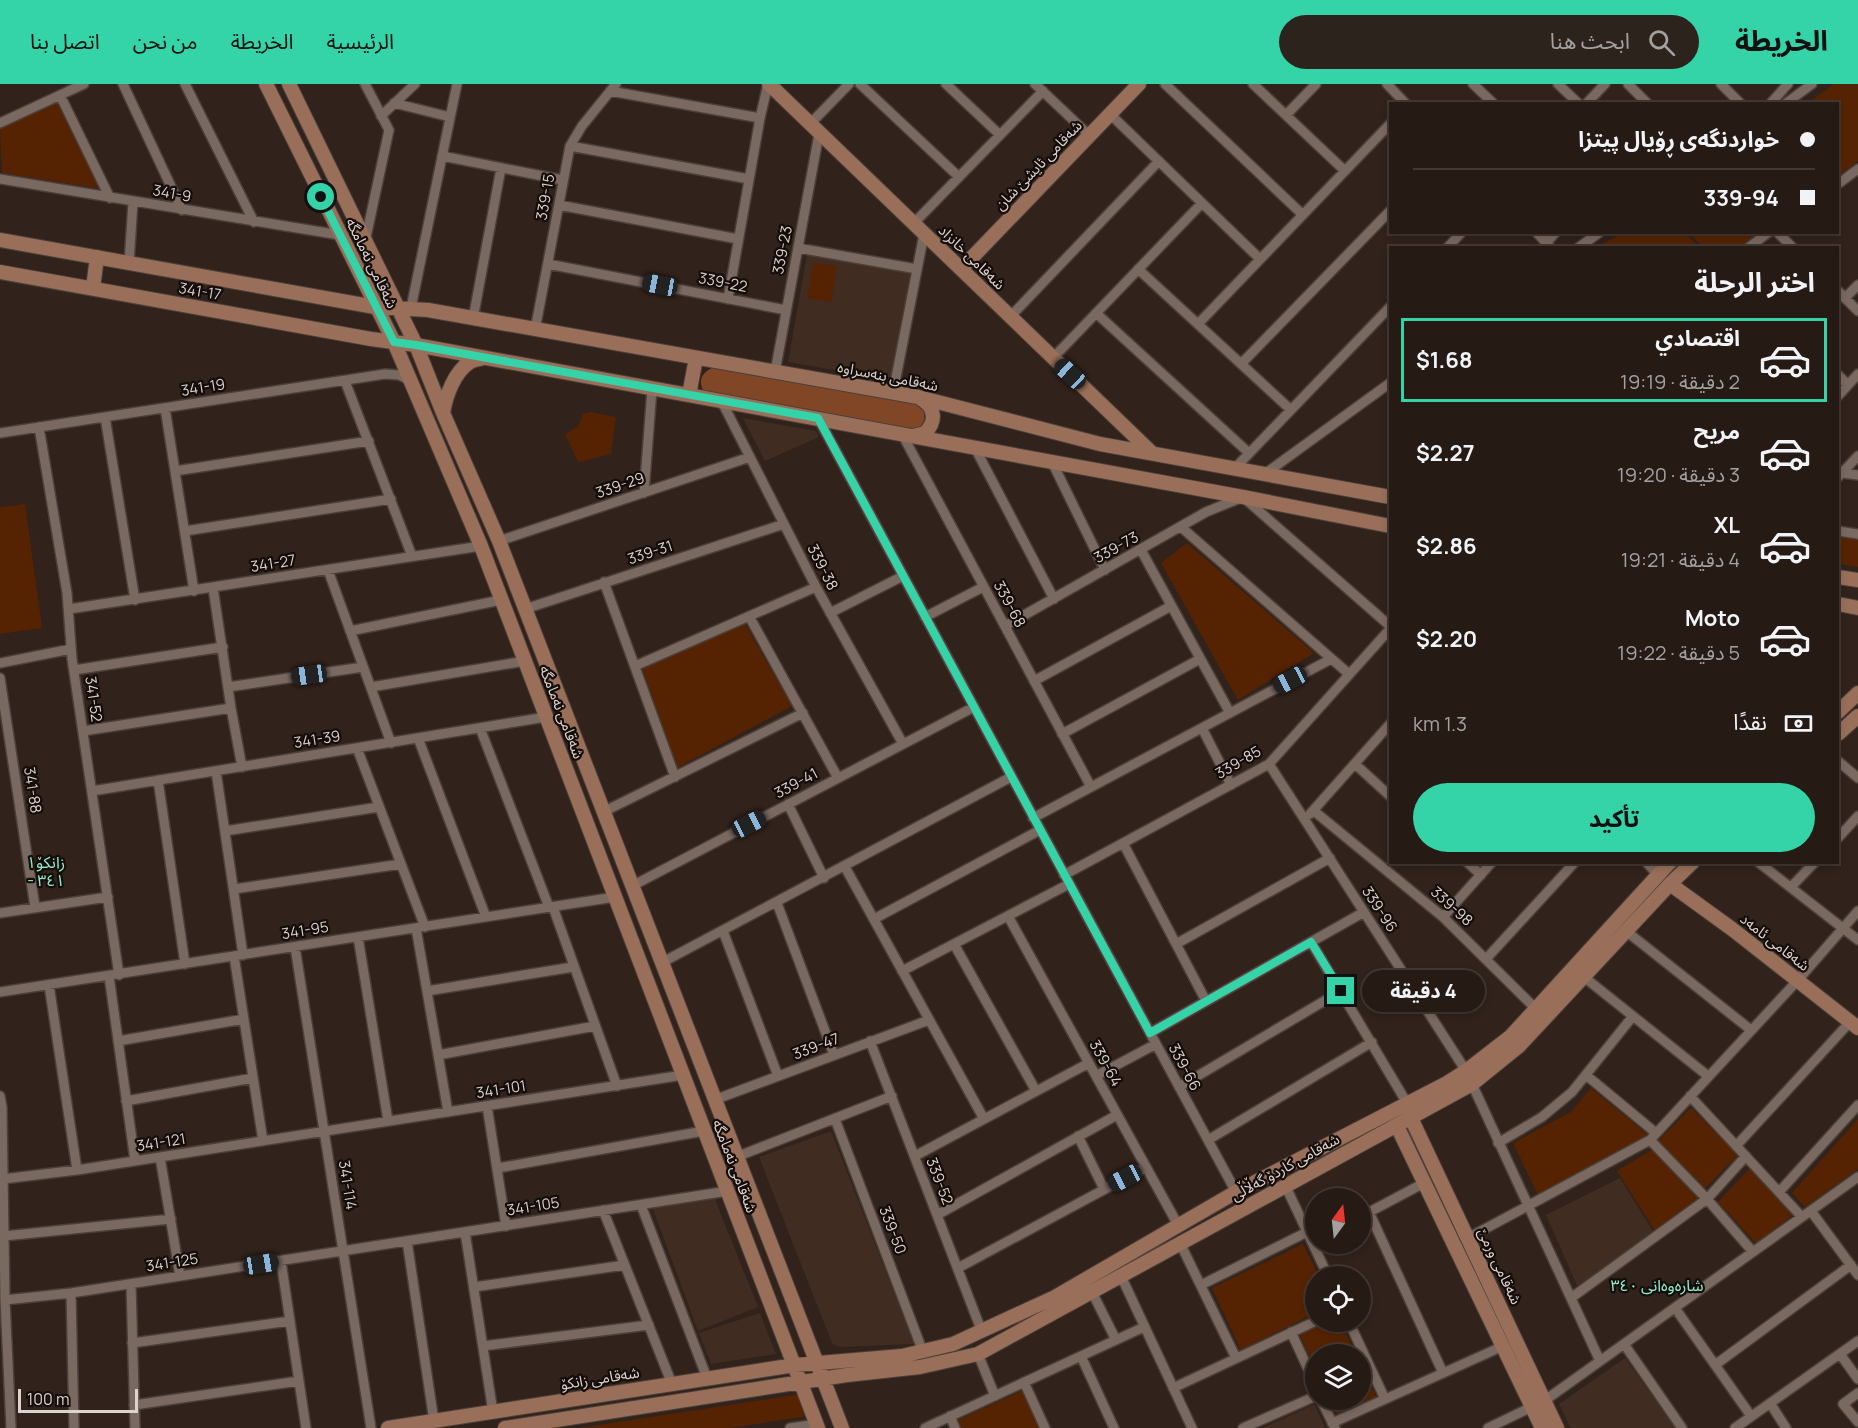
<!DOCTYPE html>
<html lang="ar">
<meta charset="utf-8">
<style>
:root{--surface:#251a14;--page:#2d231d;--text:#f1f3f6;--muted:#a3a1a0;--line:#423834;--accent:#34d4a8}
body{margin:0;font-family:Manrope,"Noto Sans Arabic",sans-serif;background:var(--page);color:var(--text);direction:rtl;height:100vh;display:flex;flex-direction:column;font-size:22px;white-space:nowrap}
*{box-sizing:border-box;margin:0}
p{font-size:20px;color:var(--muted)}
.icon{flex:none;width:33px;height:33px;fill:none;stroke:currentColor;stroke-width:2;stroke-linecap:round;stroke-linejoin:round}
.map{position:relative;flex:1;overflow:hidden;direction:ltr}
.drawer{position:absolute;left:1389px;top:162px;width:450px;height:618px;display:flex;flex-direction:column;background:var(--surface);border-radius:0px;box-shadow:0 3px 9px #0003,0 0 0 2px var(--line);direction:rtl}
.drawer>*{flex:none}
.hud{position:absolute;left:1389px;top:18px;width:450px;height:132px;border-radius:0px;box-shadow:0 3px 9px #0003,0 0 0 2px var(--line);direction:rtl;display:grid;align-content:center;height:132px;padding:0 24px;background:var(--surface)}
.needle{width:39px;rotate:15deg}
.fabs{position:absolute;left:1305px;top:1104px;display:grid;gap:12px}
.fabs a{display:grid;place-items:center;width:66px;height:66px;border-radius:50%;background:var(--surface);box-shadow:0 3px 9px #0003,0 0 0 2px var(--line);font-size:30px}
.scale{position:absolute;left:18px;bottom:15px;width:120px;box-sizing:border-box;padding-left:6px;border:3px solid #ddd2ce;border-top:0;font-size:16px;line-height:21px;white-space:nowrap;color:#ddd2ce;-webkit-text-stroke:4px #140d0a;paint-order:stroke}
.end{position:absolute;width:27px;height:27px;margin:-14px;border:8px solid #34d4a8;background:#111;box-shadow:0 0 0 3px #111}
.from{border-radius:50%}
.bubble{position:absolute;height:42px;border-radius:21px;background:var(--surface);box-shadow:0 3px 9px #0003,0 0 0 2px var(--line);font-size:20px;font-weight:700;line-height:42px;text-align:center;direction:rtl}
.car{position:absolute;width:18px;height:36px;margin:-18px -9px;border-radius:8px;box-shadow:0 0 4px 2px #0007;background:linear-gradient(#222 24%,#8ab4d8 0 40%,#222 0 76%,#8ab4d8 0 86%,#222 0)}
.hud b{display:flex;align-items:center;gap:21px;height:57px;font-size:22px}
.hud b+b{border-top:2px solid var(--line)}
.hud i{width:15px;height:15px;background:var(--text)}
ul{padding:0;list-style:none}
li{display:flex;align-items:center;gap:18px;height:84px;margin:0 12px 9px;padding:0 12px;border:3px solid transparent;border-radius:0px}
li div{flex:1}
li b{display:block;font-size:22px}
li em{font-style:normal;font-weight:700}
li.on{border-color:var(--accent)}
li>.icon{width:54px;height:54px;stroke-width:1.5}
h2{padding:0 24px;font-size:27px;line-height:72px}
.pay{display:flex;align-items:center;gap:15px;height:66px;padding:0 24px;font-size:22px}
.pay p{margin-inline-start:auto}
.cta{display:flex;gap:12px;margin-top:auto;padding:12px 24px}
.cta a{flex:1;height:69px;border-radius:36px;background:var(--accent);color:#111;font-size:24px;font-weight:700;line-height:69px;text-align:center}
header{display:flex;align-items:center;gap:36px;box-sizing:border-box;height:84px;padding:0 30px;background:var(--accent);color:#111}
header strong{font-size:28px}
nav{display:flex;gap:33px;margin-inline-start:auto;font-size:21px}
.search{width:420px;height:54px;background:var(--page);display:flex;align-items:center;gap:15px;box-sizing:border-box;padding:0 21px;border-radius:33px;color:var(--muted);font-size:22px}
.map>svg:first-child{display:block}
.built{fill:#412c22}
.green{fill:#562302}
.forest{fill:#814626}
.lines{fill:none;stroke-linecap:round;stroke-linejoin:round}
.street-casing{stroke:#4b3f3a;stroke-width:12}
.secondary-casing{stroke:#4b3f3a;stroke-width:16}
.street{stroke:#7a6960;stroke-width:9}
.secondary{stroke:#996f59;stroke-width:14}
.route{stroke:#34d4a8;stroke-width:8}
.labels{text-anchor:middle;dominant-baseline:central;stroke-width:4.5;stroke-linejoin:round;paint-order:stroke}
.street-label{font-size:15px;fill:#ddd2ce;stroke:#140d0a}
.neighbourhood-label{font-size:16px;fill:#91edcc;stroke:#140d0a}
</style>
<header>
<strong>الخريطة</strong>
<div class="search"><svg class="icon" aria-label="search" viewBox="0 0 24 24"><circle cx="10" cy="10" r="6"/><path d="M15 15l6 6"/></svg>ابحث هنا</div>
<nav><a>الرئيسية</a><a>الخريطة</a><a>من نحن</a><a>اتصل بنا</a></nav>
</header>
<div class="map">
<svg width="1858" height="1344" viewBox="0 0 1858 1344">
<rect width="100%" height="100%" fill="#31221b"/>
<path class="built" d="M807,171L914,190L893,296L788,278Z
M743,334L816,347L819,353L765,377Z
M831,1047L914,1260L840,1263L832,1259L759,1073Z
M1620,1094L1657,1154L1580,1208L1546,1131Z
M714,1113L758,1223L698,1247L653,1125L654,1123Z
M760,1229L776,1270L711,1280L699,1249Z
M1625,1274L1675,1344H1571L1559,1320Z
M1315,1320L1325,1344H1263Z"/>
<path class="green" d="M1834,0H1858V77L1838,92V20L1808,19Z
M60,16L103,105L2,89L0,44Z
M1623,149H1685L1699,163H1597Z
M1689,149H1761L1741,164L1703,163Z
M813,178L837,182L831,218L807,214Z
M591,328L616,333L611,370L578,378L565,350L578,343L583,330Z
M25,420L42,544L0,550V423Z
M1838,453L1858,456V483L1838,480Z
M1187,459L1314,569L1238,616L1161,479Z
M745,540L792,622L677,684L642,584Z
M1591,1004L1648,1051L1538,1111L1513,1059L1571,1028Z
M1691,1024L1738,1071L1704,1105L1657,1058Z
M1858,1035V1085L1805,1123L1792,1109Z
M1653,1065L1700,1116L1656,1148L1617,1087Z
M1751,1083L1793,1131L1756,1159L1718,1118Z
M1303,1160L1319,1192H1316L1315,1229L1241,1266L1212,1204Z
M1329,1238H1340L1356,1270H1316L1315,1285L1300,1251Z
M1361,1279L1377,1314L1337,1330L1330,1316H1360Z
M1022,1307L1039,1344H961L958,1336Z
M802,1310L808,1332L730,1344H579Z"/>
<path class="forest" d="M712,284L915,320L924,327C928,353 903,343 888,341C880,340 872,340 864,339L704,308C698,298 701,289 712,284Z"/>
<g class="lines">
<defs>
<path id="street" d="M123,0L182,126
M185,0L254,138
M365,0L389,46L365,158
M860,0L959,93
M946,0L1000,51
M1035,0L1089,51
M1165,0L1303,131
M1253,0L1345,87
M1387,0L1406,20
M1473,0L1494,20
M1558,0L1579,20
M1628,0L1648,20
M1721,0L1741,20
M610,7L760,34
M60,11L110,114
M394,19L450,33
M1586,20L1605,0
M1770,20L1788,0
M1785,20L1812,0
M1110,30L1260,175
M1286,31L1316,0
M381,32L415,0
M0,39L84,0
M809,41L849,0
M570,62L749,95
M442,72L563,96
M0,95L340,151
M1838,100L1858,85
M559,121L738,155
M913,140L1043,7
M1536,148L1551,164
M1777,148L1793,164
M1546,159L1556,148
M798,164L917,185
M1447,164L1462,148
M1578,164L1600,148
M1748,164L1769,148
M129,179L133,118
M548,180L786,226
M1138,185L1291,326
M1838,207L1858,227
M1845,214L1858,201
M728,215L760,34L768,0
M411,224L457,0
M1096,229L1249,369
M1010,233L1159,77
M473,235L501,84
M1198,240L1390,40
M535,246L570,62L582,42L616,0
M1053,274L1202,119
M1241,280L1390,127
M775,288L819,50
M1838,291L1848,301
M345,297L412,472
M893,309L924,150
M1838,312L1858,290
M722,318L816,503L903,660
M165,324L194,507
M105,333L135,516
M818,334L1236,1108
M39,343L67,509L72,575L119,891
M0,349L385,290L399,291L409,296
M902,350L1091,703
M975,364L1054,515
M1052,378L1105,486
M1236,383L1390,223
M175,387L369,357
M1266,389L1390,299
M1842,389L1858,391
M1838,393L1858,372
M644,409L652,305
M1181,443L1349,590
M185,447L391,415
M1838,447L1858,450
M499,457L750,373
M1141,466L1230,629
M328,486L391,659
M604,498L675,693
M213,504L231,624L242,683
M69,525L481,462
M525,525L784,440
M830,529L903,492
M749,532L838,694
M925,533L983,503
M1005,542L1206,428L1243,413L1390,542
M350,547L501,516
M0,579L71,565
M635,582L816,503
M74,586L223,563
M0,594L35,823
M1034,597L1171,522
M228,603L363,583
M371,603L525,577
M480,644L549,823
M1202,644L1231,701
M83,647L231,624
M1062,650L1200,575
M418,654L486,833
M357,664L425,843
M1838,677L1858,694
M1269,680L1466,987
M1355,680L1390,712
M216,687L243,871
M158,696L185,880
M92,707L546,633
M788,720L824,794
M1314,727L1443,833L1535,924
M603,728L803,629
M1310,730L1390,640
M1033,734L1331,575
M225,747L379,723
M1838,754L1858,732
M1123,759L1206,917
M1467,778L1481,791
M1646,778L1657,790
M1758,778L1858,856
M845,783L984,1035
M1064,791L1269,680L1390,545
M632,802L974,623
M1791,803L1815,778
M234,805L401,780
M777,819L834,971
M553,823L617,1002
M0,829L108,813
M1008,832L1178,1141
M1443,833L1492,778
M874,835L1040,746
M416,844L448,1028
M723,847L778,992
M1626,847L1751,946
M358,853L388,1037
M1311,858L1407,1019
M954,860L1036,1007
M1176,860L1330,774
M295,863L371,1344
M234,872L263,1057
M1486,875L1575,778
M661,879L1011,693
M902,887L1069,800
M109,892L135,1077
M1584,893L1708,992
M49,901L77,1086
M427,907L573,883
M0,908L615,813
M1150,949L1364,828
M118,957L244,935
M870,957L982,1248
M438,971L595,942
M1586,991L1656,1049
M1096,992L1156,960
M1472,1000L1600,1277
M1179,1003L1341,907
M0,1012L2,1023L5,1216L11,1344
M1690,1012L1802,1133
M714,1016L929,936
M126,1017L253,994
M487,1022L506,1142
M835,1035L923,1268
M1078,1052L1104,1105
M1208,1056L1372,958
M1650,1056L1707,1115L1753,1168
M1498,1059L1542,1033L1572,1008L1633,932
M1736,1062L1850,938
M915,1072L1089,979
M160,1073L180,1192
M736,1073L892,1012
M498,1084L704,1047
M3,1095L77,1086L683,991
M1285,1101L1328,1192
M1779,1108L1858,1021
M641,1121L707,1294
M603,1126L672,1300
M1811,1127L1858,1191
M1369,1128L1443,1289
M937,1131L1117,1031
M1360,1133L1424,1099
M465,1148L493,1328
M4,1152L171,1135
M1468,1154L1650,1056L1798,896L1858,827
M407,1157L434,1337
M1180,1159L1236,1274
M281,1177L306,1344
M958,1184L1146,1083
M1121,1192L1192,1344
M131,1200L135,1344
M1201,1201L1307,1148
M474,1203L625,1181
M1092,1208L1116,1256
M71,1209L74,1344
M1571,1214L1707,1115L1746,1072
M5,1216L71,1209L728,1107
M1675,1224L1751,1332
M1349,1238L1385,1315
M1291,1248L1316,1302
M132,1259L290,1237
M1624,1260L1682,1344
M483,1262L649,1241
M978,1270L995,1312
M1840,1270L1858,1295
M1081,1272L1114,1344
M1715,1281L1851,1181
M1024,1298L1045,1344
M1173,1304L1316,1237
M1858,1309L1843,1320L1858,1338
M1321,1316L1335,1344
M1770,1319L1786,1344
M134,1321L299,1297
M950,1332L955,1344
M1332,1339L1501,1263
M790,1344L817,1340
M925,1344L1144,1243
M1243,1344L1316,1312
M1488,1344L1544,1317L1858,1093
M1735,1344L1858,1257"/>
<path id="secondary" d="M266,0L394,258L481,462L818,1344
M289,0L416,261L443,329L499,457L842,1344
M769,0L1152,369
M0,156L375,223L428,226L918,313L1100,360L1390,413
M961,185L1139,0
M0,188L371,255L416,261L1243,413L1390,442
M93,204L97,173
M689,311L696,274
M443,329C446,312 454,288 470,278C474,276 479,275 484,274
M913,352L925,349C937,337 935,323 921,315
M1838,493L1858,496
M1838,520L1858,524
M1838,628L1858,609
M1838,650L1858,632
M1670,800L1732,845L1858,944
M1411,1034L1557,1344
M1397,1042L1542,1344
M388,1344L795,1281L902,1272L953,1260L1055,1213L1236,1108L1447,999L1466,987L1511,952L1670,778
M505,1344L847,1291L920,1283L978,1270L1472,1000L1519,962L1670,800L1693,778"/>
</defs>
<use href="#street" class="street-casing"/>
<use href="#secondary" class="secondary-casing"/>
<use href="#street" class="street"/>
<use href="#secondary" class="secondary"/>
</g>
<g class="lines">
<path class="route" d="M321,113L394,258L416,261L818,334L1150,949L1311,858L1341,907"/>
</g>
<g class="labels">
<g class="street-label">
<text transform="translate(1038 81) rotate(-46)">شەقامی ئایشێ شان</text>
<text transform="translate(172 109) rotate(10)">341-9</text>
<text transform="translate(545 113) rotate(-80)">339-15</text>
<text transform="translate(782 166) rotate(-79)">339-23</text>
<text transform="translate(972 173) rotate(44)">شەقامی خانزاد</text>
<text transform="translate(372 179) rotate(64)">شەقامی نەمامگە</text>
<text transform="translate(723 198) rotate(11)">339-22</text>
<text transform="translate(200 207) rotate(10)">341-17</text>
<text transform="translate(888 292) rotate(11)">شەقامی بنەسراوە</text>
<text transform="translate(203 303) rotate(-9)">341-19</text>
<text transform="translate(620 401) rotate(-19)">339-29</text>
<text transform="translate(1116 463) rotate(-29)">339-73</text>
<text transform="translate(650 468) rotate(-18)">339-31</text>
<text transform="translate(273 479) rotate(-9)">341-27</text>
<text transform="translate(823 483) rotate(63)">339-38</text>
<text transform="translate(1010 520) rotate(62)">339-68</text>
<text transform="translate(94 615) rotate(82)">341-52</text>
<text transform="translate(562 628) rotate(69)">شەقامی نەمامگە</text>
<text transform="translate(317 655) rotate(-9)">341-39</text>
<text transform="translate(1238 678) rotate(-30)">339-85</text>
<text transform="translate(796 699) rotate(-28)">339-41</text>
<text transform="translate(33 706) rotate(81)">341-88</text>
<text transform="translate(1452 822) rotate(42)">339-98</text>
<text transform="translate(1380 825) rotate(57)">339-96</text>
<text transform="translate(305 846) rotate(-9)">341-95</text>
<text transform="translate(1775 858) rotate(38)">شەقامی ئامەد</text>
<text transform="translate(816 962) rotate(-21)">339-47</text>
<text transform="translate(1106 979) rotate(61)">339-64</text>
<text transform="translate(1185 983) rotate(62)">339-66</text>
<text transform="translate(501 1005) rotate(-9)">341-101</text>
<text transform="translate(161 1058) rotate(-9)">341-121</text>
<text transform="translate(735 1082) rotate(69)">شەقامی نەمامگە</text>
<text transform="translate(1285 1083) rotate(-29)">شەقامی کاردۆ گەڵاڵی</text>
<text transform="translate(940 1097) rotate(69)">339-52</text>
<text transform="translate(348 1101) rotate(81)">341-114</text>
<text transform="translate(533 1122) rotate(-9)">341-105</text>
<text transform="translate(893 1146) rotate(69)">339-50</text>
<text transform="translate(172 1178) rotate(-9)">341-125</text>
<text transform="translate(1500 1182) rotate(65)">شەقامی ورمێ</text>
<text transform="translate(600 1294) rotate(-9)">شەقامی زانکۆ</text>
</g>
<g class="neighbourhood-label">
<text x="46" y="778">زانکۆ١<tspan x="46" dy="18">- ٣٤١</tspan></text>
<text x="1657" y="1201">شارەوەانی ٣٤٠</text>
</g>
</g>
</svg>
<div class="fabs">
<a><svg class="needle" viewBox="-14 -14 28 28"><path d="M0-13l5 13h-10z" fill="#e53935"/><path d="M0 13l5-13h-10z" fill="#a3a1a0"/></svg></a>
<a><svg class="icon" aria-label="locate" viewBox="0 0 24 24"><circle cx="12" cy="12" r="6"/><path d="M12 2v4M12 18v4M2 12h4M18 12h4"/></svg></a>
<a><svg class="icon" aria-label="layers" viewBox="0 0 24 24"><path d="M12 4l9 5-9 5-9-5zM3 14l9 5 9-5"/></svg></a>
</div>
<div class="scale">100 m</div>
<i class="end from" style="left:321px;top:113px"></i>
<i class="end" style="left:1341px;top:907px"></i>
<div class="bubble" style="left:1362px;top:886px;width:123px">4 دقيقة</div>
<i class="car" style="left:660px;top:201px;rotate:281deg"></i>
<i class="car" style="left:1070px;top:290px;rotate:313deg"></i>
<i class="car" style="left:309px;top:591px;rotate:262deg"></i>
<i class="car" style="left:1290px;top:596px;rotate:242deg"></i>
<i class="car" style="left:749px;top:740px;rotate:63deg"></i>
<i class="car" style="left:1125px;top:1094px;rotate:242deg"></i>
<i class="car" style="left:261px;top:1180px;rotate:81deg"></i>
<div class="hud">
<b><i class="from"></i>خواردنگەی ڕۆیال پیتزا</b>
<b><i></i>339-94</b>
</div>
<section class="drawer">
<h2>اختر الرحلة</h2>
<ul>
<li class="on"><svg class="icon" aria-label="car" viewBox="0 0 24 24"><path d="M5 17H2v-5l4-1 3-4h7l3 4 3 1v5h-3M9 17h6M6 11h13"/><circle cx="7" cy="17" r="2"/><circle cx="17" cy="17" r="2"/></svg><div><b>اقتصادي</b><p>2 دقيقة · 19:19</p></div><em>$1.68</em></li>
<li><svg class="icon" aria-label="car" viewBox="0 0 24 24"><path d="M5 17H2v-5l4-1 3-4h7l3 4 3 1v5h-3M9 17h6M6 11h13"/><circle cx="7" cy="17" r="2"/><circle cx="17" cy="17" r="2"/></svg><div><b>مريح</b><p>3 دقيقة · 19:20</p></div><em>$2.27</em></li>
<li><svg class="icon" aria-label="car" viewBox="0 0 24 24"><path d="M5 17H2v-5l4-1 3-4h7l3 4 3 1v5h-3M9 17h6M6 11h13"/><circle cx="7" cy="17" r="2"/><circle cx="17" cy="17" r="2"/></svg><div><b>XL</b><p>4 دقيقة · 19:21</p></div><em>$2.86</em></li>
<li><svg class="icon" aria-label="car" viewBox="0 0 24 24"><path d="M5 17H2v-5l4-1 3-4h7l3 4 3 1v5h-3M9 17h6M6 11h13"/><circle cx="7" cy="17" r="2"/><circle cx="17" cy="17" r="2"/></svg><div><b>Moto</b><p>5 دقيقة · 19:22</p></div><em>$2.20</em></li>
</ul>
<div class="pay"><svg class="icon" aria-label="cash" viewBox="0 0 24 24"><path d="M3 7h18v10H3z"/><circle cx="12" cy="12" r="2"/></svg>نقدًا<p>1.3 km</p></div>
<div class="cta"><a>تأكيد</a></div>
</section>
</div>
